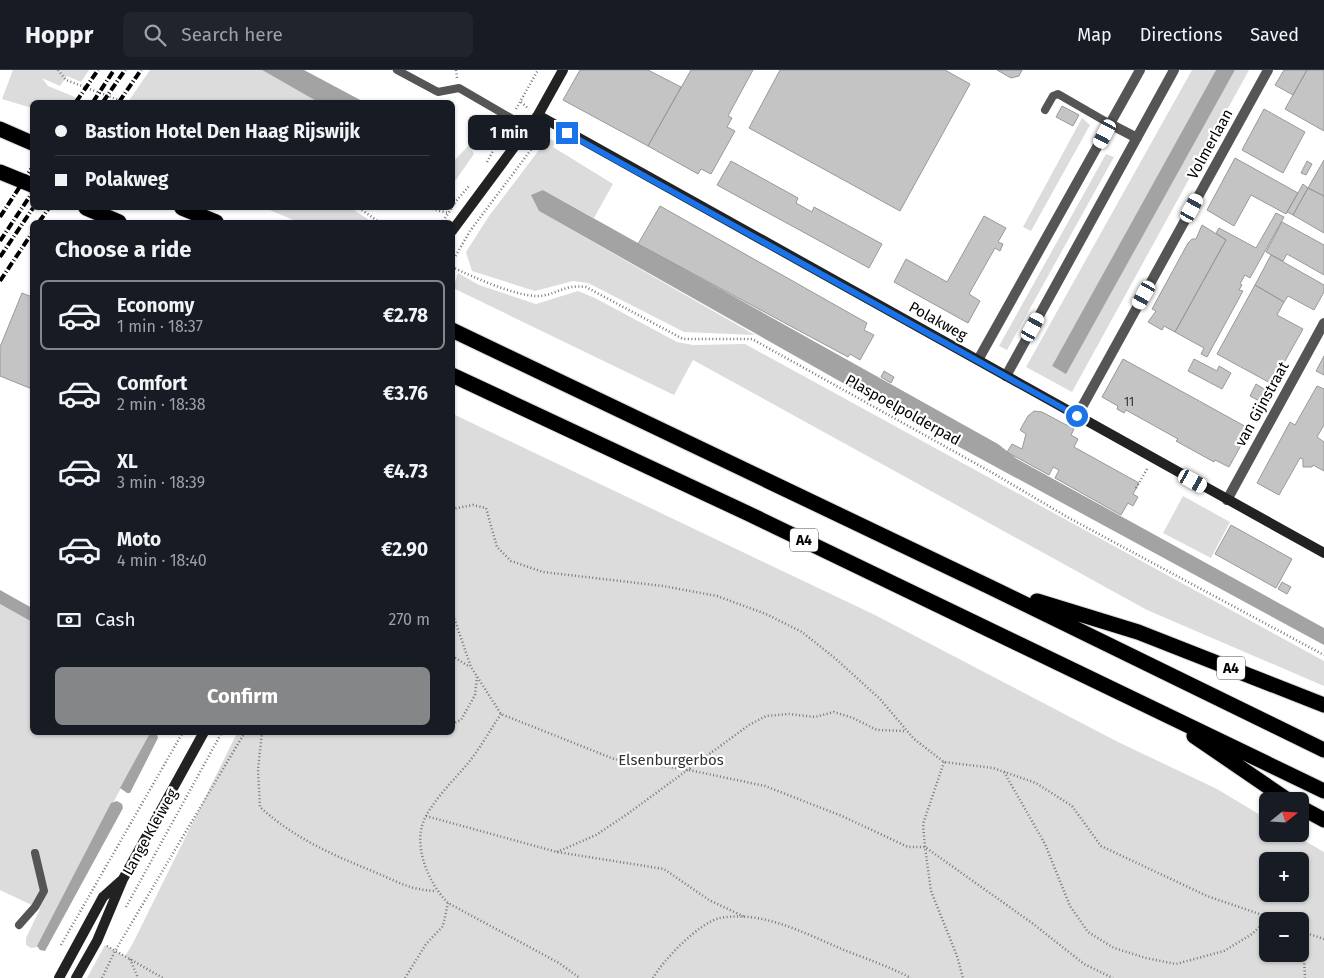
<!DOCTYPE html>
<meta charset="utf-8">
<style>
:root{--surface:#171b24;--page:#20242c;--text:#f1f3f6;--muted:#9ea1a6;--line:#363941;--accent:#858687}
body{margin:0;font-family:"Fira Sans",sans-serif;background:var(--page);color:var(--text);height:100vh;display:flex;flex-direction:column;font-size:19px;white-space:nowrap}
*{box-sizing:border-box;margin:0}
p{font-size:16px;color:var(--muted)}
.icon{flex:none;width:28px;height:28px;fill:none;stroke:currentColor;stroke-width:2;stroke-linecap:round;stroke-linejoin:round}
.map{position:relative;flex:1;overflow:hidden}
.side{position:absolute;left:30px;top:150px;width:425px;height:515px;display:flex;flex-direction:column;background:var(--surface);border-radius:8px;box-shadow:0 1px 4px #0004}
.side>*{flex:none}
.top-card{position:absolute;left:30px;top:30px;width:425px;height:110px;border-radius:8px;box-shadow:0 1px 4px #0004;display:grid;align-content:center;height:110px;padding:0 25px;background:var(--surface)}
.needle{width:32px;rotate:72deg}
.fabs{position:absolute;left:1259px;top:722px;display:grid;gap:10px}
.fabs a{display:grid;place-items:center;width:50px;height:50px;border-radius:8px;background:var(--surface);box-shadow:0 1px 4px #0004;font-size:25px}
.end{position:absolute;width:22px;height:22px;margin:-11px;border:6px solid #1a73e8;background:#fff;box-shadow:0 0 0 2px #fff}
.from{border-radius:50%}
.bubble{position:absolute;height:35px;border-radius:8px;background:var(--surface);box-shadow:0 1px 4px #0004;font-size:16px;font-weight:700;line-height:35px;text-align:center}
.car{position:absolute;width:15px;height:30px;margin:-15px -8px;border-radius:6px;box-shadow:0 0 4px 1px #0007;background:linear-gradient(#fff 24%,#345 0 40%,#fff 0 76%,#345 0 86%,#fff 0)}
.top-card b{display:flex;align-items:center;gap:18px;height:48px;font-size:19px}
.top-card b+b{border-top:1px solid var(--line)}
.top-card i{width:12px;height:12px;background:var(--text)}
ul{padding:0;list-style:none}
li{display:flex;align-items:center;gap:15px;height:70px;margin:0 10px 8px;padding:0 15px;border:2px solid transparent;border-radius:8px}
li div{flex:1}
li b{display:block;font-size:19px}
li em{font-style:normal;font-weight:700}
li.current{border-color:var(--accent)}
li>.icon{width:45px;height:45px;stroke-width:1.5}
h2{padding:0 25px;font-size:22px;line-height:60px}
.pay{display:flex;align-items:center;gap:12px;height:55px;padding:0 25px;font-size:19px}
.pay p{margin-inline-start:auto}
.action{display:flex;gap:10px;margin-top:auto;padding:10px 25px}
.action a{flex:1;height:58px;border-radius:8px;background:var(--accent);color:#fff;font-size:20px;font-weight:700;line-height:58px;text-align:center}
header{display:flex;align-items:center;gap:30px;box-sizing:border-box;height:70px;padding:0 25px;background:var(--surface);border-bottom:1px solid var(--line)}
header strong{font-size:24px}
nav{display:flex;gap:28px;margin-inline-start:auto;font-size:18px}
.search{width:350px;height:45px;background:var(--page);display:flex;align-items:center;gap:12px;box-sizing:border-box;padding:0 18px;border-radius:8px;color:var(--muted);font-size:19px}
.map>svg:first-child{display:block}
.green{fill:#dcdcdc;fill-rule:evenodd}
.water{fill:#a3a3a3}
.building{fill:#c4c4c4;stroke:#999}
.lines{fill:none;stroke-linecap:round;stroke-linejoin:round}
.highway-casing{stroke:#dbdbdb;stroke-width:17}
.path{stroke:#777;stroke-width:2.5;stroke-dasharray:1 2.5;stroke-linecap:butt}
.lane{stroke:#555;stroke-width:8}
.street{stroke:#555;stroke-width:10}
.secondary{stroke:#222;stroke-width:10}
.highway{stroke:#000;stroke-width:15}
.rail{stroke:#000;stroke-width:4;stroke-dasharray:8 2.5 1 2.5;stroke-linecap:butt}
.route{stroke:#1a73e8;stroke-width:6}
.labels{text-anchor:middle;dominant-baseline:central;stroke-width:4.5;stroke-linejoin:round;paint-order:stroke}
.number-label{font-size:12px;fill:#313131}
.shield{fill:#fff;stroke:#4c4c4c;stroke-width:1}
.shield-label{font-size:14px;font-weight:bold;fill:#000}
.street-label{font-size:15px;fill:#000;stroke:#fff}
.park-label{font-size:15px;fill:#333;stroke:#fff}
</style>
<header>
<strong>Hoppr</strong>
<div class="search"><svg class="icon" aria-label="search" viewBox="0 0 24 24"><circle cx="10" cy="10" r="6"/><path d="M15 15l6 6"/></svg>Search here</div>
<nav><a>Map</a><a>Directions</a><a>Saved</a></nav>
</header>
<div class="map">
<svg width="1324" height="908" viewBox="0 0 1324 908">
<rect width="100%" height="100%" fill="#fff"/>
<path class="green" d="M13,0H89L81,12L67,6L60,16L42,8L48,16L87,32H32V38L2,29Z
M150,0H262L318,32H128Z
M1192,0H1216L1052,296L1066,303L1235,0H1249L1072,322L1026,297Z
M1082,48L1090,55L1031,161L1023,157Z
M548,68L556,72L553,77L613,114L594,148L543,120L539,141L755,265L684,262L588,213L573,211L535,221L472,201L466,182L489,146Z
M469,75L474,84L453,114V92Z
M1106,84L1114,87L1007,280L999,276Z
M265,138H351L372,152H298Z
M458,203L479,215L536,234L578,221L595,228L677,272L693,275L745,274L1324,591V616L1147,540L693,290L674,325L453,218Z
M453,344L875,545L1118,672L1217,719L1267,749L1268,764H1293L1324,782V908H87L105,875L125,886L132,875L237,663L452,662ZM1268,791H1300V824H1268ZM1268,851H1300V884H1268Z
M1183,426L1230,452L1211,488L1163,463Z
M0,534L32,552V662L150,663L37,877L31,878L26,875V868L40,839L0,820Z"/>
<path class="water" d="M262,0H304L364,32H318Z
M1216,0H1235L1066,304L1052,296Z
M543,120L998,374L1017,389L1324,558V575L880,334L539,141L531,125Z
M0,520L32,538V552L0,534Z
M150,663L157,664L158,668L130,723H127L120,718Z
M117,731L122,734L123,738L45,881L40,880L37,876L111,733Z"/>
<path class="building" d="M580,0H648L681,17L648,76L563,30Z
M691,0H753L728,46L732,48L727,57L735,61L711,104L701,99L698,104L648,76Z
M780,0H945L970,14L900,141L749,58Z
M997,0H1022L1019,6L1011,8Z
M1284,0H1307L1293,25L1275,15Z
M1307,0H1324V61L1285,39Z
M1062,36L1079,45L1073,56L1056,47Z
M1264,39L1305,62L1283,103L1242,80Z
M1235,88L1298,123L1286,144L1251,125L1234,156L1207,140Z
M1324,90V126L1308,118Z
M731,91L798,128L796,133L812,142L814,137L882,174L869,198L717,115Z
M1307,91L1312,94L1306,105L1301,103Z
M1303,114L1308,118L1293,145L1287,142Z
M1308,118L1324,126V163L1293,145Z
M660,136L867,253L864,260L874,265L860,290L850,284L848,287L638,174Z
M1276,143L1284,147L1250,208L1245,205L1240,214L1242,215L1239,220L1243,221L1207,287L1201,284L1204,278L1175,262L1226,170L1216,163L1219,158L1256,178Z
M984,146L1006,158L998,172L1003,174L1000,181L995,178L969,224L980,231L968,253L894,212L906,189L947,212Z
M1282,152L1324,175V205L1287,184L1283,191L1266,182Z
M1202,155L1226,170L1175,262L1164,256L1162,260L1148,252L1156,241L1152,239L1188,173L1192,169H1196Z
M1271,185L1324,215V222L1314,240L1288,226L1284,232L1255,215Z
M1255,215L1284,232L1277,245L1303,259L1272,314L1217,284Z
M22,223L32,227V319L0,306V277Z
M1324,286V305L1316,301Z
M1123,289L1250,359L1229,397L1215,390L1214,392L1176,371L1178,369L1126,340L1124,343L1117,339L1118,336L1102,327Z
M1194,289L1217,301L1219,296L1231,303L1222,319L1188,301Z
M884,301L894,307L891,313L881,307Z
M1256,314L1269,322L1263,333L1250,326Z
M1317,316L1324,319V355L1317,367L1324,372V401L1313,395L1312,397H1303V389L1300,388L1279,425L1257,413L1290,352L1295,355Z
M1034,341L1042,342L1074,359L1071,365L1078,369L1074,377L1139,413L1133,424L1138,427L1133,436L1128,433L1121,445L1055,408L1059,400L1053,397L1049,405L1007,382L1012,374L1022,379L1026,364L1020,360L1028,346Z
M1231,455L1292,489L1276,518L1215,484Z
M1282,512L1291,517L1287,524L1278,519Z"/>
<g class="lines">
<defs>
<path id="highway" d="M0,59L32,73
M0,102L32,115
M86,138L119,152
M182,138L216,152
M452,260L990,517L1324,680
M452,305L747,443L1324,721
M1037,531L1138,562L1324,635
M1194,666L1289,731
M1300,737L1324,750"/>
</defs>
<use href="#highway" class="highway-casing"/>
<path class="path" d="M58,0L66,10L124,32
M456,0L457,8
M521,32L529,39
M516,39L538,0
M487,92L506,57
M452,136L469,116
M359,138L379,152
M429,138L448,143
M443,151L452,138
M452,192L470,161L545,61
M452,197C473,207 515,226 537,226C555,226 563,214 586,217L683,269H752L991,402L1069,448L1324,585
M1136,418L1147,399
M452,439L473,435L486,438L497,477L511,491L543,502L663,516L717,526L766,544L802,562L836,589L880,629L914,669L944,692L993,698L1036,713L1072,736L1101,776L1207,826L1280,851
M452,542L471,597L501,644L614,689L689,700L765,716L842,746L908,777H925L1032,853L1084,894L1113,908
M452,586L470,597
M501,644C490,660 481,677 469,692C455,709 437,726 426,746C411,773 428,813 448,833L559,893L580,908
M452,654L461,650L475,625L477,607
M262,662L258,700L260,737C295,769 333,785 377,803C400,813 411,820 436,821
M944,692L923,754L925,777L931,821L957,886L963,908
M1004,702L1045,774L1070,836L1088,862L1114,878L1146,888L1176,894L1224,881L1252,864L1270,847
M426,746L557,782L664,799L709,830L745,847
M557,782L596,765L626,745L749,655L766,646L789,644L815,647L834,642L853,648L877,660L906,661
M126,837L222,662
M1300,861L1324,869
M1303,862L1305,908
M61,875L183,662
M107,876L163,908
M130,889L138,908
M102,908L115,881L245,662
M405,908L426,874L443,856L448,833
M653,908C663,890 700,852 720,848C763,840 806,864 844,880C867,889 890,897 911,908"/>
<path class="lane" d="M397,0L438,22L459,18L528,58
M1045,40L1053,26L1058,24L1110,54
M19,855L35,837L44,821L35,783"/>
<path class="street" d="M1110,54L1137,68
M978,290L1140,0
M1006,306L1174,0
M1077,346L1268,0
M1227,430L1324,253"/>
<path class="secondary" d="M538,45L1324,483
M452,161L538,45L563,0
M59,908L103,827L122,810
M76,908L97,871L123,809L204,662"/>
<use href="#highway" class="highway"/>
<path class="rail" d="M76,32L98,0
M93,32L114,0
M103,32L125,0
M119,32L141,0
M0,147L32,98
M39,152L49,138
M0,171L32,123
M0,187L33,138
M0,211L32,163"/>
</g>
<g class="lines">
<path class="route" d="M567,63L1077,346"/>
</g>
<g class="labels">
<g class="number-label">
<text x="1129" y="332">11</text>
</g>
<g class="shield">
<rect x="790" y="458.5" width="28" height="23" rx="4"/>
<rect x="1217" y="586.5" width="28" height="23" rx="4"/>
</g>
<g class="shield-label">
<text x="804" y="470">A4</text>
<text x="1231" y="598">A4</text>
</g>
<g class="street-label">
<text transform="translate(1210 74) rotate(-61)">Volmerlaan</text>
<text transform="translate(938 251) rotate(29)">Polakweg</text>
<text transform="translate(1262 334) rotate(-61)">van Gijnstraat</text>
<text transform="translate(903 340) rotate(29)">Plaspoelpolderpad</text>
<text transform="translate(150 762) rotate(-61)">Lange Kleiweg</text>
</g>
<g class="park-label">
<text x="671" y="690">Elsenburgerbos</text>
</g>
</g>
</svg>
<div class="fabs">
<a><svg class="needle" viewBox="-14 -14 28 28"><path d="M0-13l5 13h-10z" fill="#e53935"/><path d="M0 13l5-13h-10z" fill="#9ea1a6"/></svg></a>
<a>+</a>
<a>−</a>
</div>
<i class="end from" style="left:1077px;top:346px"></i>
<i class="end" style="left:567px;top:63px"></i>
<div class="bubble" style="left:468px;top:45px;width:82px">1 min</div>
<i class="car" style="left:1105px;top:64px;rotate:208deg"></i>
<i class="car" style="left:1192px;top:138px;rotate:29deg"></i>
<i class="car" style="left:1144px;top:225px;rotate:209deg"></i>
<i class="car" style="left:1033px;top:257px;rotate:29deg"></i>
<i class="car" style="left:1193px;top:411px;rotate:119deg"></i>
<div class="top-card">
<b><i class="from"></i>Bastion Hotel Den Haag Rijswijk</b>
<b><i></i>Polakweg</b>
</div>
<section class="side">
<h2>Choose a ride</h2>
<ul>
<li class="current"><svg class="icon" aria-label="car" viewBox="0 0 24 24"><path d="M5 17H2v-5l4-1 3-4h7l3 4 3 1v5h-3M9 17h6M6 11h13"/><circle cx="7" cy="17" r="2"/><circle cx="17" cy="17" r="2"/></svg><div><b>Economy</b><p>1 min · 18:37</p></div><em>€2.78</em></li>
<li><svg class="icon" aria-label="car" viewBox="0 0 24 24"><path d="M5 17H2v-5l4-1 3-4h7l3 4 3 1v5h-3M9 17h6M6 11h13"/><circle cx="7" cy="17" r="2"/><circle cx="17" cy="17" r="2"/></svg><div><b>Comfort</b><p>2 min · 18:38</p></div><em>€3.76</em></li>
<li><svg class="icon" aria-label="car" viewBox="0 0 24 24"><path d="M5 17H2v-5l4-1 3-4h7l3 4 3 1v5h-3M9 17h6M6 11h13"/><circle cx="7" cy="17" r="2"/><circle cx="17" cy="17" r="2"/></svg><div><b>XL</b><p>3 min · 18:39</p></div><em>€4.73</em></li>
<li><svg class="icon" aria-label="car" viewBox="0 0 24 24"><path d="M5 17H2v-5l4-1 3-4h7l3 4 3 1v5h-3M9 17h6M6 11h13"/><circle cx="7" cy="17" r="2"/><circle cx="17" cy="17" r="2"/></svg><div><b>Moto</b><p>4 min · 18:40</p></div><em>€2.90</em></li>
</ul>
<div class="pay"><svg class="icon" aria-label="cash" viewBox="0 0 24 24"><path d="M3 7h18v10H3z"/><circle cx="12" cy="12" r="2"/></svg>Cash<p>270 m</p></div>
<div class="action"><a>Confirm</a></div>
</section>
</div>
